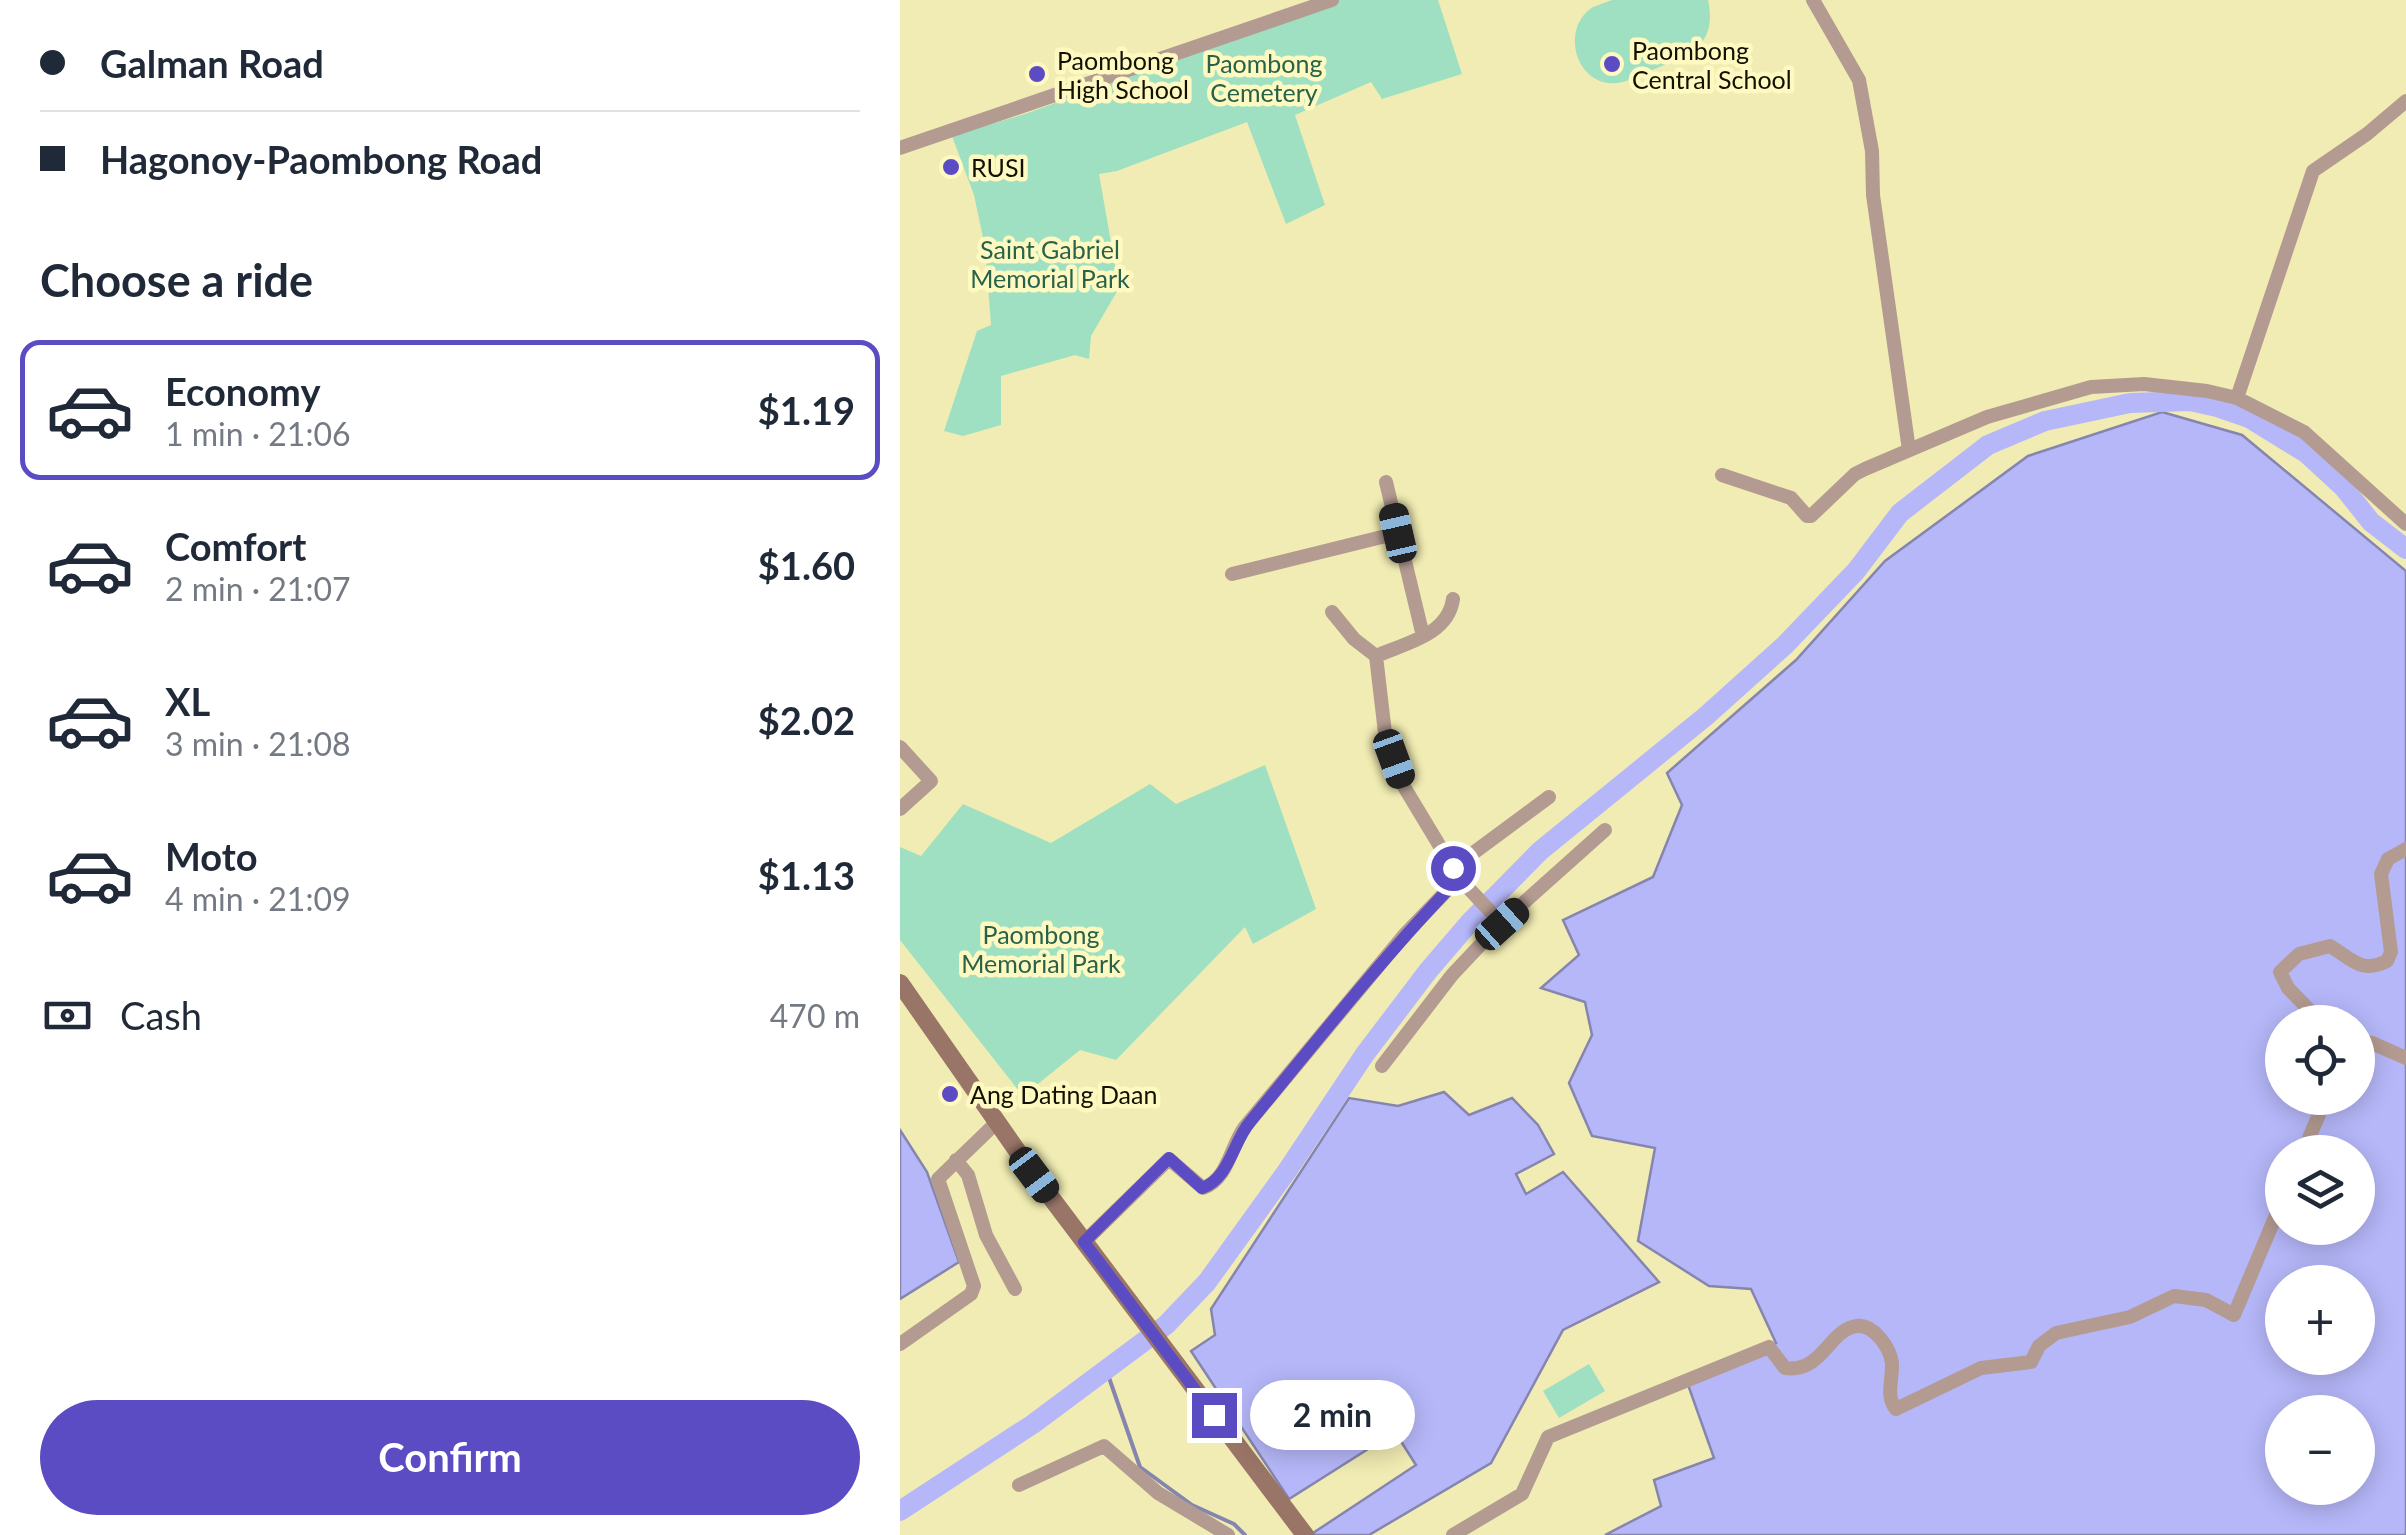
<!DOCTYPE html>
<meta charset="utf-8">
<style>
:root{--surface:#fff;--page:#f2f2f3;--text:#1f2937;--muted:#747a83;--line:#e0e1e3;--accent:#5b4cc4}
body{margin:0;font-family:Lato,sans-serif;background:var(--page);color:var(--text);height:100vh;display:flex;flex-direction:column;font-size:38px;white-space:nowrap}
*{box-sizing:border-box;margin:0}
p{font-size:32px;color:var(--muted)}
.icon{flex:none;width:55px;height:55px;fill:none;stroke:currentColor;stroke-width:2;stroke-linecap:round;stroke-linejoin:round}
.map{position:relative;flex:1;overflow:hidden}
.panel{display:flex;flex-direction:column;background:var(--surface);width:900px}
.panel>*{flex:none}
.hud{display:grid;align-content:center;height:220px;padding:0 40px;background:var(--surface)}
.buttons{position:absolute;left:1365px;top:1005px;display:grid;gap:20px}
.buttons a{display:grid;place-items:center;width:110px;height:110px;border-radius:50%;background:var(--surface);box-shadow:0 5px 25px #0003;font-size:50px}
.end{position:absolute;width:45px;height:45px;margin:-22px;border:12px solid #5b4cc4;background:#fff;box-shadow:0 0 0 5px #fff}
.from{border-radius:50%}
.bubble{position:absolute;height:70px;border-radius:35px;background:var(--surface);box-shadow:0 5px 25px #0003;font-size:32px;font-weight:700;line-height:70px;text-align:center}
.car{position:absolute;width:30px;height:60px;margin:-30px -15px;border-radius:12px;box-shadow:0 0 8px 2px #0007;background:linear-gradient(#222 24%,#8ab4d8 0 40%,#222 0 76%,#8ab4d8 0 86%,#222 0)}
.hud b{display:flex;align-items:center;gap:35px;height:95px;font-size:38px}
.hud b+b{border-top:2px solid var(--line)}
.hud i{width:25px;height:25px;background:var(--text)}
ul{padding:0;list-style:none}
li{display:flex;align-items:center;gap:30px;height:140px;margin:0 20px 15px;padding:0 20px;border:5px solid transparent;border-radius:20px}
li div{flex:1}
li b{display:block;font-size:38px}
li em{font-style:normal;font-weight:700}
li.on{border-color:var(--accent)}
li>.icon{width:90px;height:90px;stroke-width:1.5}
h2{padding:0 40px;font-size:45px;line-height:120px}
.pay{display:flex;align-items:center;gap:25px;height:110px;padding:0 40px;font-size:38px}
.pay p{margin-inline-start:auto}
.primary-button{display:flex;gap:20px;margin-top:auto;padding:20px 40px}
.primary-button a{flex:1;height:115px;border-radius:60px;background:var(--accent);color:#fff;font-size:40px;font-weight:700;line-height:115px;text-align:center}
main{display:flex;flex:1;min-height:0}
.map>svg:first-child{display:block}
.green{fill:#9ee0c1}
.water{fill:#b6b7f9;stroke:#8585ae;stroke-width:2.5;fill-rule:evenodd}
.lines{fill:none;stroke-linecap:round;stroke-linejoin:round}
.stream{stroke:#8585ae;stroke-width:4}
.river{stroke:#b6b7f9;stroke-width:20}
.minor{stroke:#b49b91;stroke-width:14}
.secondary{stroke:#997567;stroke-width:18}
.route{stroke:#5b4cc4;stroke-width:12}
.poi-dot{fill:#5b4cc4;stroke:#fef9c0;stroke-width:4}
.labels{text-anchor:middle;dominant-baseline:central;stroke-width:9;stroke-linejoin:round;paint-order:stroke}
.poi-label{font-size:25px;fill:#121000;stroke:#fef9c0;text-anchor:start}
.park-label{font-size:25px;fill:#28624a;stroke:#fef9c0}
</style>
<main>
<section class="panel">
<div class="hud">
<b><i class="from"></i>Galman Road</b>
<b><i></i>Hagonoy-Paombong Road</b>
</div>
<h2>Choose a ride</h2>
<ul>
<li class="on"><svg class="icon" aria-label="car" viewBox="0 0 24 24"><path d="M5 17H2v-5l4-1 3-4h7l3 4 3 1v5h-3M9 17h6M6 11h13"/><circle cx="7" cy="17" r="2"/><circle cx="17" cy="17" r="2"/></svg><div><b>Economy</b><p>1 min · 21:06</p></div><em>$1.19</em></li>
<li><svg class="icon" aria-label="car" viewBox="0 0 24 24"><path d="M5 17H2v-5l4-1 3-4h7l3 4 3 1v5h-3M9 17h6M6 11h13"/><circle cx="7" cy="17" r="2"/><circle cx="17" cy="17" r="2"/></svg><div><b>Comfort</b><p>2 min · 21:07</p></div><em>$1.60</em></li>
<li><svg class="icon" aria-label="car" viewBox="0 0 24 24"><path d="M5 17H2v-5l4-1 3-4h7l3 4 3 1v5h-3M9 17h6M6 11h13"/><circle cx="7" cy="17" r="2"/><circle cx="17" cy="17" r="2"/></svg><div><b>XL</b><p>3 min · 21:08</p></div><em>$2.02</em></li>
<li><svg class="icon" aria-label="car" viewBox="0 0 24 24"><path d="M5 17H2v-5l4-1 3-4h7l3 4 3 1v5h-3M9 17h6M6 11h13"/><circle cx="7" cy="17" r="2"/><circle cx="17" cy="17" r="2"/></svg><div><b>Moto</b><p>4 min · 21:09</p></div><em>$1.13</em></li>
</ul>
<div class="pay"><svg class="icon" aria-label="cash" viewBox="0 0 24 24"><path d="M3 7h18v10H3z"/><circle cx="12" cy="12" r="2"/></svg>Cash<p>470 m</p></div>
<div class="primary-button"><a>Confirm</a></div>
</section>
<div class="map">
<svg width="1506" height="1535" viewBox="0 0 1506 1535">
<rect width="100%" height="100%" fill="#f1ecb3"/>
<path class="green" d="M439,0H538L562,74L482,99L471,82L395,115L425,205L386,224L347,122L217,171L199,174L219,288L191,336L189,359L175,355L101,376V425L63,436L44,431L77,331L91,325L85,247L74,195L52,136L125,114Z
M712,0H808C818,47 788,55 752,70C739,76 723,85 708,83C674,78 663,30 690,9C696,5 705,3 712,0Z
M365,765L416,909L353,944L345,927L216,1060L180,1050L123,1096L0,940V847L21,856L63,804L151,843L250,784L276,804Z
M689,1364L705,1391L659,1418L643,1391Z"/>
<path class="water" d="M1262,412L1342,435L1506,571V1535H705L761,1506L754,1480L814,1458L787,1382L876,1343L851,1289L809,1286L738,1241L755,1148L692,1136L669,1083L692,1035L685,1002L641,988L679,955L663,920L753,877L782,805L767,773L896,660L985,561L1128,456ZM1382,1022H1458V1098H1382ZM1382,1152H1458V1228H1382ZM1382,1282H1458V1358H1382ZM1382,1412H1458V1488H1382Z
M544,1092L569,1115L612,1098L638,1125L654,1154L616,1174L626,1194L663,1172L759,1282L663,1330L591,1463L469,1535H415L413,1533L516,1465L495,1432L389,1499L291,1351L315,1335L311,1309L449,1098L498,1106Z
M0,1130L27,1172L59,1262L0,1299Z"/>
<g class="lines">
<path class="stream" d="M206,1369L240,1467L292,1505L334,1524L345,1535"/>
<path class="river" d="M0,1511L133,1424L266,1325L307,1282L387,1171L465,1054L528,971L570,922L640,851L806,716L885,645L956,571L1000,513L1088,445L1145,421L1230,403L1290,401L1317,407L1349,418L1406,453L1444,488L1471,522L1506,549"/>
<path class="minor" d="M913,0L959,80L972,151L973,195L1009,450
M0,148L432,0
M1337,398L1413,171L1467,134L1506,101
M822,475L891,498L907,516H911L955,474L965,469L1087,417L1191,387L1244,384L1307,391L1337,398L1404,432L1506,524
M486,482L523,636
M332,574L498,533
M553,599C548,635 506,643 476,656L485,733L503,785L559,878L601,923
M432,612L454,639L476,656
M0,747L31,781L0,809
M553,868L649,797
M1421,1022L1388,988L1380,972L1399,954L1430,946C1452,959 1461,974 1487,961L1491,952L1481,874L1488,859L1506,849
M1458,1061L1472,1043L1506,1058
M482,1066L552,975L601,923L705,830
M1403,1152L1426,1098
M56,1160L68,1175L86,1235L115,1289
M184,1242L269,1159L303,1188C328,1179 330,1148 344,1128L506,933L559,878
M0,1344L71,1294L74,1286L38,1179L96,1123
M119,1485L204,1446L258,1493L328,1535
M553,1535L622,1494L648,1437L869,1347L885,1368C923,1373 929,1329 957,1326C974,1324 990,1348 992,1363C993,1379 985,1396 996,1409L1081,1368L1131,1362L1139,1346L1156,1333L1230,1317L1274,1296L1306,1300L1334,1315L1382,1201"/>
<path class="secondary" d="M0,983L134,1175L405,1535"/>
</g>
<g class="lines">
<path class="route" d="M314,1415L184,1242L269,1158L302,1188C329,1179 333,1142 350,1122C418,1039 485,955 559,878L553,868"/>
</g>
<g class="poi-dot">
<circle cx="712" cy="64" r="10"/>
<circle cx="137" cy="74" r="10"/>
<circle cx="51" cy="167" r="10"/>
<circle cx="50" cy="1094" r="10"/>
</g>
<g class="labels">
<g class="poi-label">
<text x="732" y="50">Paombong<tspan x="732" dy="29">Central School</tspan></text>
<text x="157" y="60">Paombong<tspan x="157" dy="29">High School</tspan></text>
<text x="71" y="167">RUSI</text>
<text x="70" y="1094">Ang Dating Daan</text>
</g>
<g class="park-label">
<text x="364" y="63">Paombong<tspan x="364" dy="29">Cemetery</tspan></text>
<text x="150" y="249">Saint Gabriel<tspan x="150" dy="29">Memorial Park</tspan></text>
<text x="141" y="934">Paombong<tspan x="141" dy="29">Memorial Park</tspan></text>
</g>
</g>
</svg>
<div class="buttons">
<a><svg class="icon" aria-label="locate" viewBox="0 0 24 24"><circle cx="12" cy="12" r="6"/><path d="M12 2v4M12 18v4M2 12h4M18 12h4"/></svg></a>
<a><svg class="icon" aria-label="layers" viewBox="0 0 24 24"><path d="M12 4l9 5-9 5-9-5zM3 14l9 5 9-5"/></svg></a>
<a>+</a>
<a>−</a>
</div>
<i class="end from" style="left:553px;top:868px"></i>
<i class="end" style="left:314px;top:1415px"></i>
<div class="bubble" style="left:350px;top:1380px;width:165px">2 min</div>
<i class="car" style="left:498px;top:533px;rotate:347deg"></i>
<i class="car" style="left:494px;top:759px;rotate:160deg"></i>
<i class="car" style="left:602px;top:924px;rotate:48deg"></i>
<i class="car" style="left:134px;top:1175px;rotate:143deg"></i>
</div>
</main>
